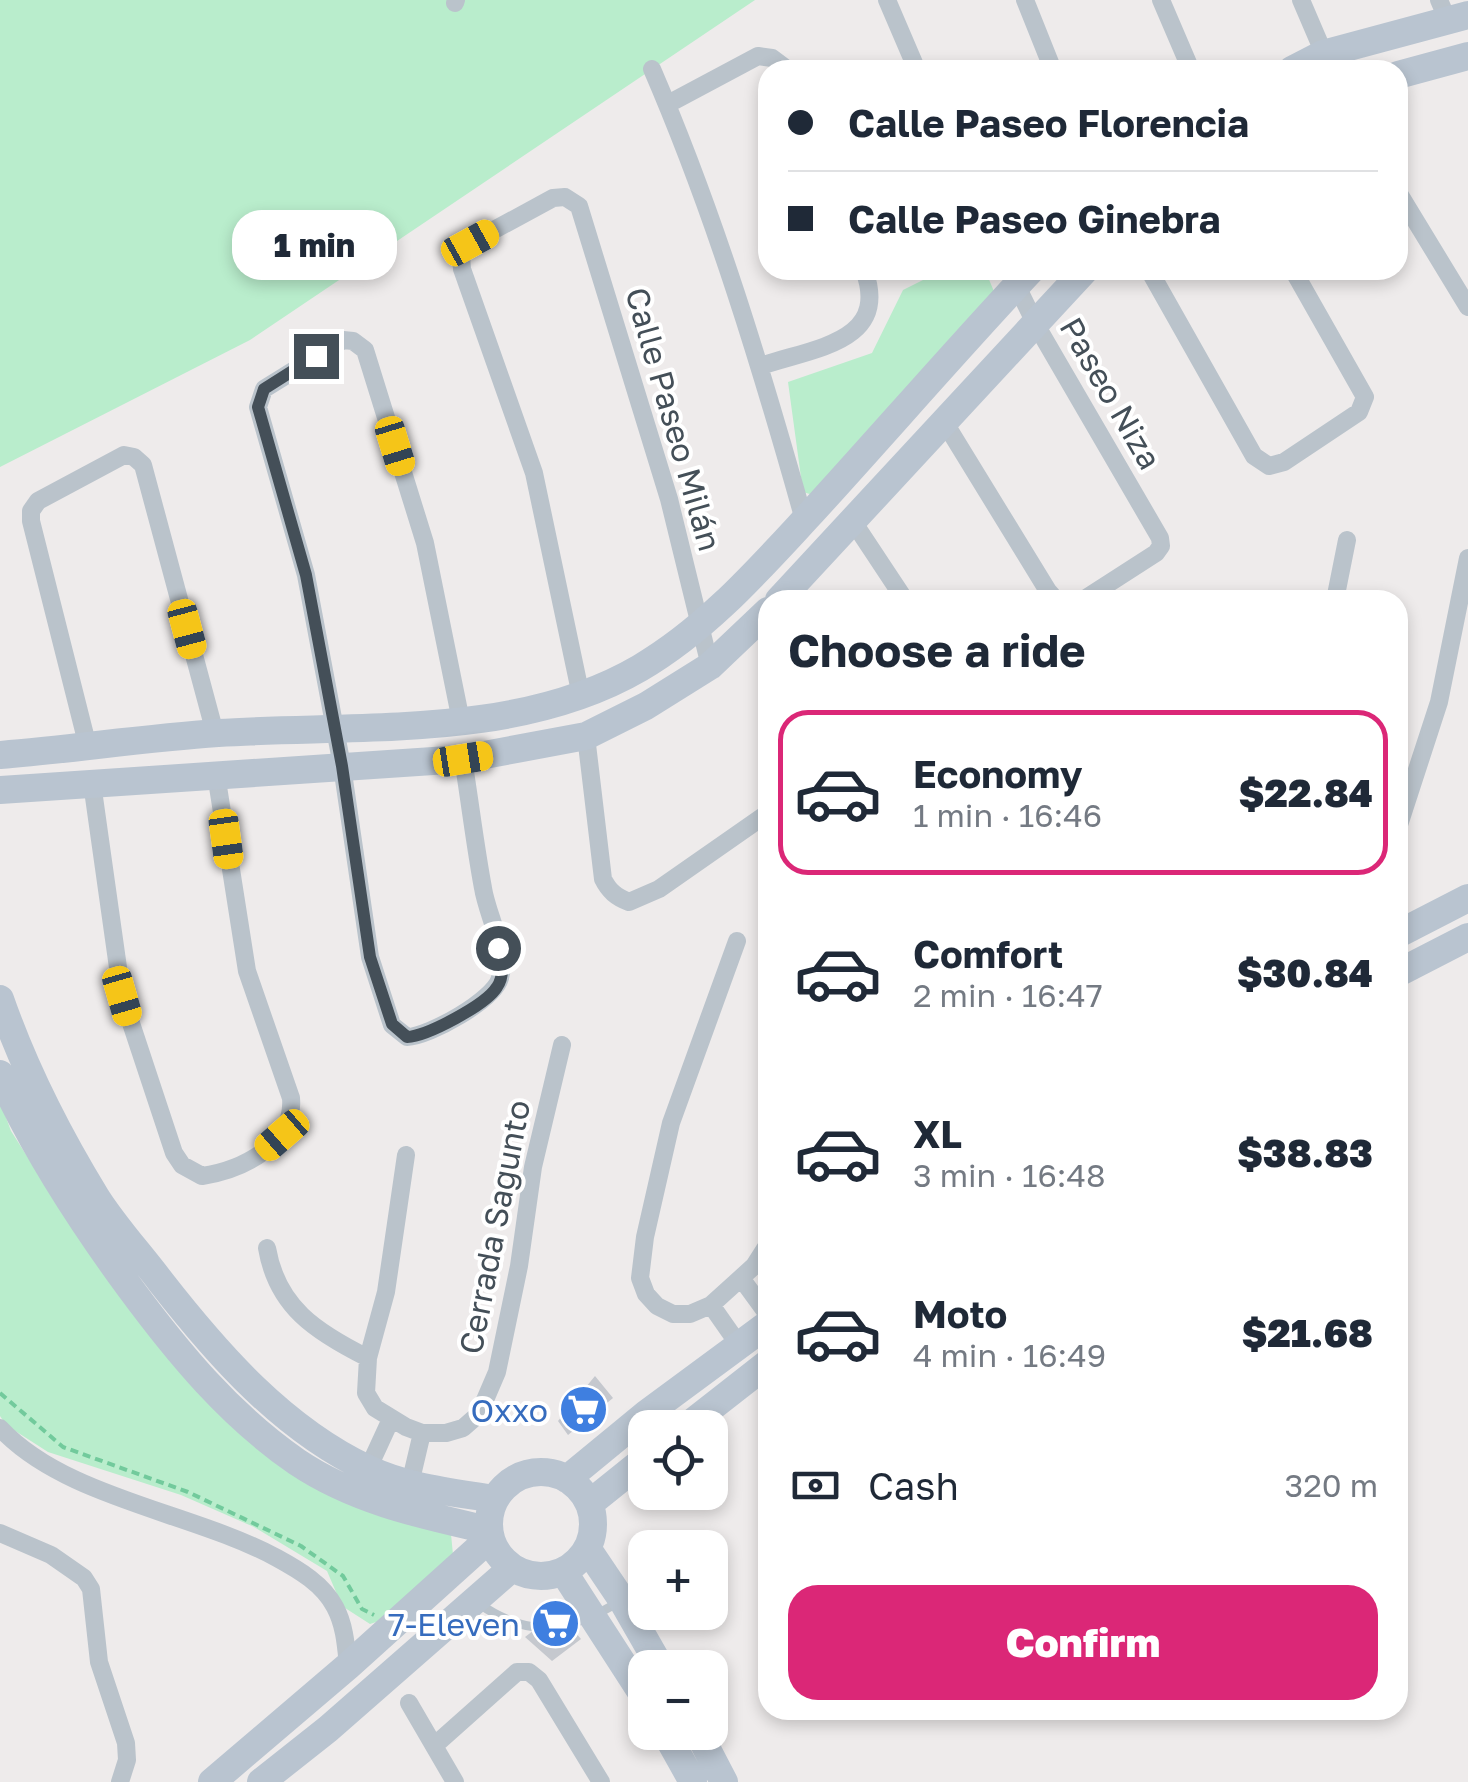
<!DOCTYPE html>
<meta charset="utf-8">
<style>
:root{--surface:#fff;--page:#f6f6f7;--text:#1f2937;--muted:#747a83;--line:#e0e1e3;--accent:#db2777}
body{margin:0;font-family:"Golos Text",sans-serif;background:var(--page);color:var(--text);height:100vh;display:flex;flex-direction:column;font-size:38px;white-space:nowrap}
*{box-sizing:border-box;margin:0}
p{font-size:32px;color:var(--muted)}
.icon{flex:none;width:55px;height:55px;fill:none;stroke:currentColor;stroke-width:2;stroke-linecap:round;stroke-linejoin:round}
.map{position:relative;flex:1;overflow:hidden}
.details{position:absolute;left:758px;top:590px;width:650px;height:1130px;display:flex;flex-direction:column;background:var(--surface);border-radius:30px;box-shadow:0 5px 15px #0003}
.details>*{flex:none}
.banner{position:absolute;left:758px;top:60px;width:650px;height:220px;border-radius:30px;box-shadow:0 5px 15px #0003;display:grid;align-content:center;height:220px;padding:0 30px;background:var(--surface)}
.tools{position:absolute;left:628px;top:1410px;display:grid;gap:20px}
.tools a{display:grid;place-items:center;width:100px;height:100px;border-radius:20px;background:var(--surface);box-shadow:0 5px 15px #0003;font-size:50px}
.end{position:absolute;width:45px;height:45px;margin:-22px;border:12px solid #444f58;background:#fff;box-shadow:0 0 0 5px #fff}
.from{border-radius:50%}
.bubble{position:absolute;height:70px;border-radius:30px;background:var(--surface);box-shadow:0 5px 15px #0003;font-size:32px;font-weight:800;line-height:70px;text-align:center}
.car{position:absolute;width:30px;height:60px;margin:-30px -15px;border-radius:12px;box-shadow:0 0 8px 2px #0007;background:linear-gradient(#f5c518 24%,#345 0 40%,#f5c518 0 76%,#345 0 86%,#f5c518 0)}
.banner b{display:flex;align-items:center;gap:35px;height:95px;font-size:38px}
.banner b+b{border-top:2px solid var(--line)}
.banner i{width:25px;height:25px;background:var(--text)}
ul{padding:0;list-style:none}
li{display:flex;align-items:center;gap:30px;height:165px;margin:0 20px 15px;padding:0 10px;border:5px solid transparent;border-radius:30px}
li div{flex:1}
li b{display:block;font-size:38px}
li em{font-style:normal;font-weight:800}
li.current{border-color:var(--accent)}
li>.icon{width:90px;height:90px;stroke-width:1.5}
h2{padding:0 30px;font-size:45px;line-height:120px}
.pay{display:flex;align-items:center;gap:25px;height:110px;padding:0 30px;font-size:38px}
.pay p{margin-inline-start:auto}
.primary-button{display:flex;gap:20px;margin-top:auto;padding:20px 30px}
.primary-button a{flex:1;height:115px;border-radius:30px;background:var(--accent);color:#fff;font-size:40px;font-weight:800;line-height:115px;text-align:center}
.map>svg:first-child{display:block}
.green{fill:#b9edcc}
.building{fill:#c5c8ce}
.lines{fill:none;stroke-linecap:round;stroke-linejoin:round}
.path{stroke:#72ca9c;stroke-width:4;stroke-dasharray:8 5;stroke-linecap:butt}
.lane{stroke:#bac3cb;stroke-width:9}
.street{stroke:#bac3cb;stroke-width:18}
.secondary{stroke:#b9c4d0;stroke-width:28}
.route{stroke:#444f58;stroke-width:12}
.labels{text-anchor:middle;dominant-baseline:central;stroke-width:8;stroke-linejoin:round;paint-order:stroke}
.street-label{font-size:32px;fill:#444f58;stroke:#fff}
.shop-label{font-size:32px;fill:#366cbe;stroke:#fff;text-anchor:end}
</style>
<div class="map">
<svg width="1468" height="1782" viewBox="0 0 1468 1782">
<rect width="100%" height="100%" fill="#eeebeb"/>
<path class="green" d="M0,0H755L250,340L0,467Z
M943,270H985L998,301L823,498L803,492L788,382L872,353L903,290Z
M0,1101L11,1131L83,1244L207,1400L451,1534L453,1555L397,1615L370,1624L342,1606L327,1571L254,1527L181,1495L48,1452L6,1425L0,1416Z"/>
<path class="building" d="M595,1376L613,1398L568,1435L558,1421Z
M558,1612L581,1639L552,1661L525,1637Z"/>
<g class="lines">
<path class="path" d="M0,1393L63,1447L188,1492L301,1546L343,1576L362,1609L374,1615"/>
<path class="lane" d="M478,1603C529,1639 569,1633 620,1601"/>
<path class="street" d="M887,0L917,70
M1025,0L1053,70
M1161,0L1191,70
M1301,0L1331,70
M1439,0L1448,21
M455,3L456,0
M652,69C715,215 761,367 804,520
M668,104L758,56L772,58L788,70
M1398,192L1468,307
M1009,270L1035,323L1160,538L1161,546L1156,553L1083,600
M1149,270L1254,456L1269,466L1284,462L1359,412L1365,397L1293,270
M761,366C812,348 891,343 864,270
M945,423L1048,591L1056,600
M854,523L905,600
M1335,600L1347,540
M581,696L534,473L462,269L461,255L470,243L553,198L565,197L579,206L669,499L710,666
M461,721L425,543L365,350L353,341L343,340L264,389L258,407L306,575L342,766L370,957L392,1025L407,1037C430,1036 494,1000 500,978C508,951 487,915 483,888C475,845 470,802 463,759
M586,736L603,879C609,891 616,897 629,902L659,889L768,813
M88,747L31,521V511L38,501L124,455L134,457L143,465L215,733
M92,783L122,996L174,1153L182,1165L202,1176C242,1170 295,1144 291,1098L247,971L216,774
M1398,828L1439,702L1468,558
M737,941L671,1123L645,1237L640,1278L646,1294L657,1306L673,1314H690L711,1305L754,1266L768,1244
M406,1155L386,1292L368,1358L366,1393L375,1408L406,1427L422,1433H446L463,1428L479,1414L497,1372L519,1266L533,1167L562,1045
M267,1248C277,1307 316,1332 368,1358
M741,1278L768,1315
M711,1305L739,1345
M0,1428C65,1498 192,1512 277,1558C299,1570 323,1584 335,1607C345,1626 346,1646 348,1666
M368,1469L391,1419
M410,1484L422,1433
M0,1533L51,1555L84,1578L91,1589L99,1662L126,1743L127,1760L120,1782
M409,1703L455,1782
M435,1745L517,1672H529L539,1680L601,1782"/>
<path class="secondary" d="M1292,70L1323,54L1468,15
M1398,75L1468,56
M779,600L1085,270
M0,755C73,749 145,738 218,733C356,724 517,740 640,668C708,628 760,568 813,511C886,431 957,349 1031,270
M0,790L463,759L586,736L646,706L710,666L768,611
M1398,934L1468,898
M1398,973L1468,937
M0,999C24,1068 58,1135 96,1197C115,1227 140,1254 161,1282C218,1355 283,1429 368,1469C408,1488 452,1492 494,1499
M0,1074C35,1151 80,1220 130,1288C178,1353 229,1415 297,1462C355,1501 422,1515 488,1530
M685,1428L768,1363
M489 1524a52 52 0 1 1 104 0a52 52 0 1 1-104 0Z
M567,1479L646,1414L768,1324
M589,1504L645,1459
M587,1548L622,1600L661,1668
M563,1571L645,1698
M665,1732L693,1782
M698,1732L724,1782
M212,1782L348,1666L490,1538
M261,1782L328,1729L512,1568"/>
</g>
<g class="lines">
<path class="route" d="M316,356L264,389L258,407L306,575L342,766L370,957L392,1024L407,1037C427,1036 486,1005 497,987C505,975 502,961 498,948"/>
</g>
<defs>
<symbol id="supermarket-disc" viewBox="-11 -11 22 22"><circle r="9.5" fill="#3f7fe0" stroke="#fff"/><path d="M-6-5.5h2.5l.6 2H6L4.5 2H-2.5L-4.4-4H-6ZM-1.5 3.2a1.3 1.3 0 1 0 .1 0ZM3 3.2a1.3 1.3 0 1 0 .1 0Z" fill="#fff"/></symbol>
</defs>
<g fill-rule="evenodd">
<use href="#supermarket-disc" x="556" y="1382" width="55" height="55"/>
<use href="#supermarket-disc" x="528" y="1596" width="55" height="55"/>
</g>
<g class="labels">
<g class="street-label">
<text transform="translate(1111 393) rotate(60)">Paseo Niza</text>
<text transform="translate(674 419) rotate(74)">Calle Paseo Milán</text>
<text transform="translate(494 1227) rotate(-79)">Cerrada Sagunto</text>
</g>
<g class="shop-label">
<text x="548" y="1410">Oxxo</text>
<text x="520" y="1624">7-Eleven</text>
</g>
</g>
</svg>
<div class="tools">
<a><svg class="icon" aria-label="locate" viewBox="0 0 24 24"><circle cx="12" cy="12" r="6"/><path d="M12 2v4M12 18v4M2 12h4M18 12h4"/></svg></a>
<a>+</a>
<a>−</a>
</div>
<i class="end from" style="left:498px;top:948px"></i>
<i class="end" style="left:316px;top:356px"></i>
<div class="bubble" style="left:232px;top:210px;width:165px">1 min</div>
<i class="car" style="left:470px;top:243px;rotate:61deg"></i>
<i class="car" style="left:395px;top:446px;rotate:163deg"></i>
<i class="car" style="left:187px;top:629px;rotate:165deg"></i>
<i class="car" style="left:463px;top:759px;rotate:81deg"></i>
<i class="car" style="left:226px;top:839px;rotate:172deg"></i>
<i class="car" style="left:122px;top:996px;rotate:164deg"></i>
<i class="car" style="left:282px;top:1135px;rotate:229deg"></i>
<div class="banner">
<b><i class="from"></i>Calle Paseo Florencia</b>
<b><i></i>Calle Paseo Ginebra</b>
</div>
<section class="details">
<h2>Choose a ride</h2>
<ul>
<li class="current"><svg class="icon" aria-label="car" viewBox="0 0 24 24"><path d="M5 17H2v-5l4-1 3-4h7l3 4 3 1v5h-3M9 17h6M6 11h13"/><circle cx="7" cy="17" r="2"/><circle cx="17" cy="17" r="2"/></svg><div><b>Economy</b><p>1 min · 16:46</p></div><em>$22.84</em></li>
<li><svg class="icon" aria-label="car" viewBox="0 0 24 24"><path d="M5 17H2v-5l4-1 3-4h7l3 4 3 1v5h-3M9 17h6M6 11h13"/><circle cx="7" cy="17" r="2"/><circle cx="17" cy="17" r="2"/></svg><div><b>Comfort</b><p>2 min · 16:47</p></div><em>$30.84</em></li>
<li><svg class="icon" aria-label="car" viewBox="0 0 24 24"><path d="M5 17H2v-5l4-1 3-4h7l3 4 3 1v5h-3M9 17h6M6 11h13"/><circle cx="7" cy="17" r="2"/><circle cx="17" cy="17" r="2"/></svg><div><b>XL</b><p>3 min · 16:48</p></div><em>$38.83</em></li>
<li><svg class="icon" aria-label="car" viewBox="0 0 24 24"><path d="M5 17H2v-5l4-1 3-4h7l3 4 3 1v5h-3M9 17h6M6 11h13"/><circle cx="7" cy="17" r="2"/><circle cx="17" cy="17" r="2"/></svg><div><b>Moto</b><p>4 min · 16:49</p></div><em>$21.68</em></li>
</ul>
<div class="pay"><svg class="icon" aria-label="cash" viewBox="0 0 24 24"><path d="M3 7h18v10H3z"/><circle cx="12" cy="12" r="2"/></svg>Cash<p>320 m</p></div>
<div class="primary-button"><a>Confirm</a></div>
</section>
</div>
